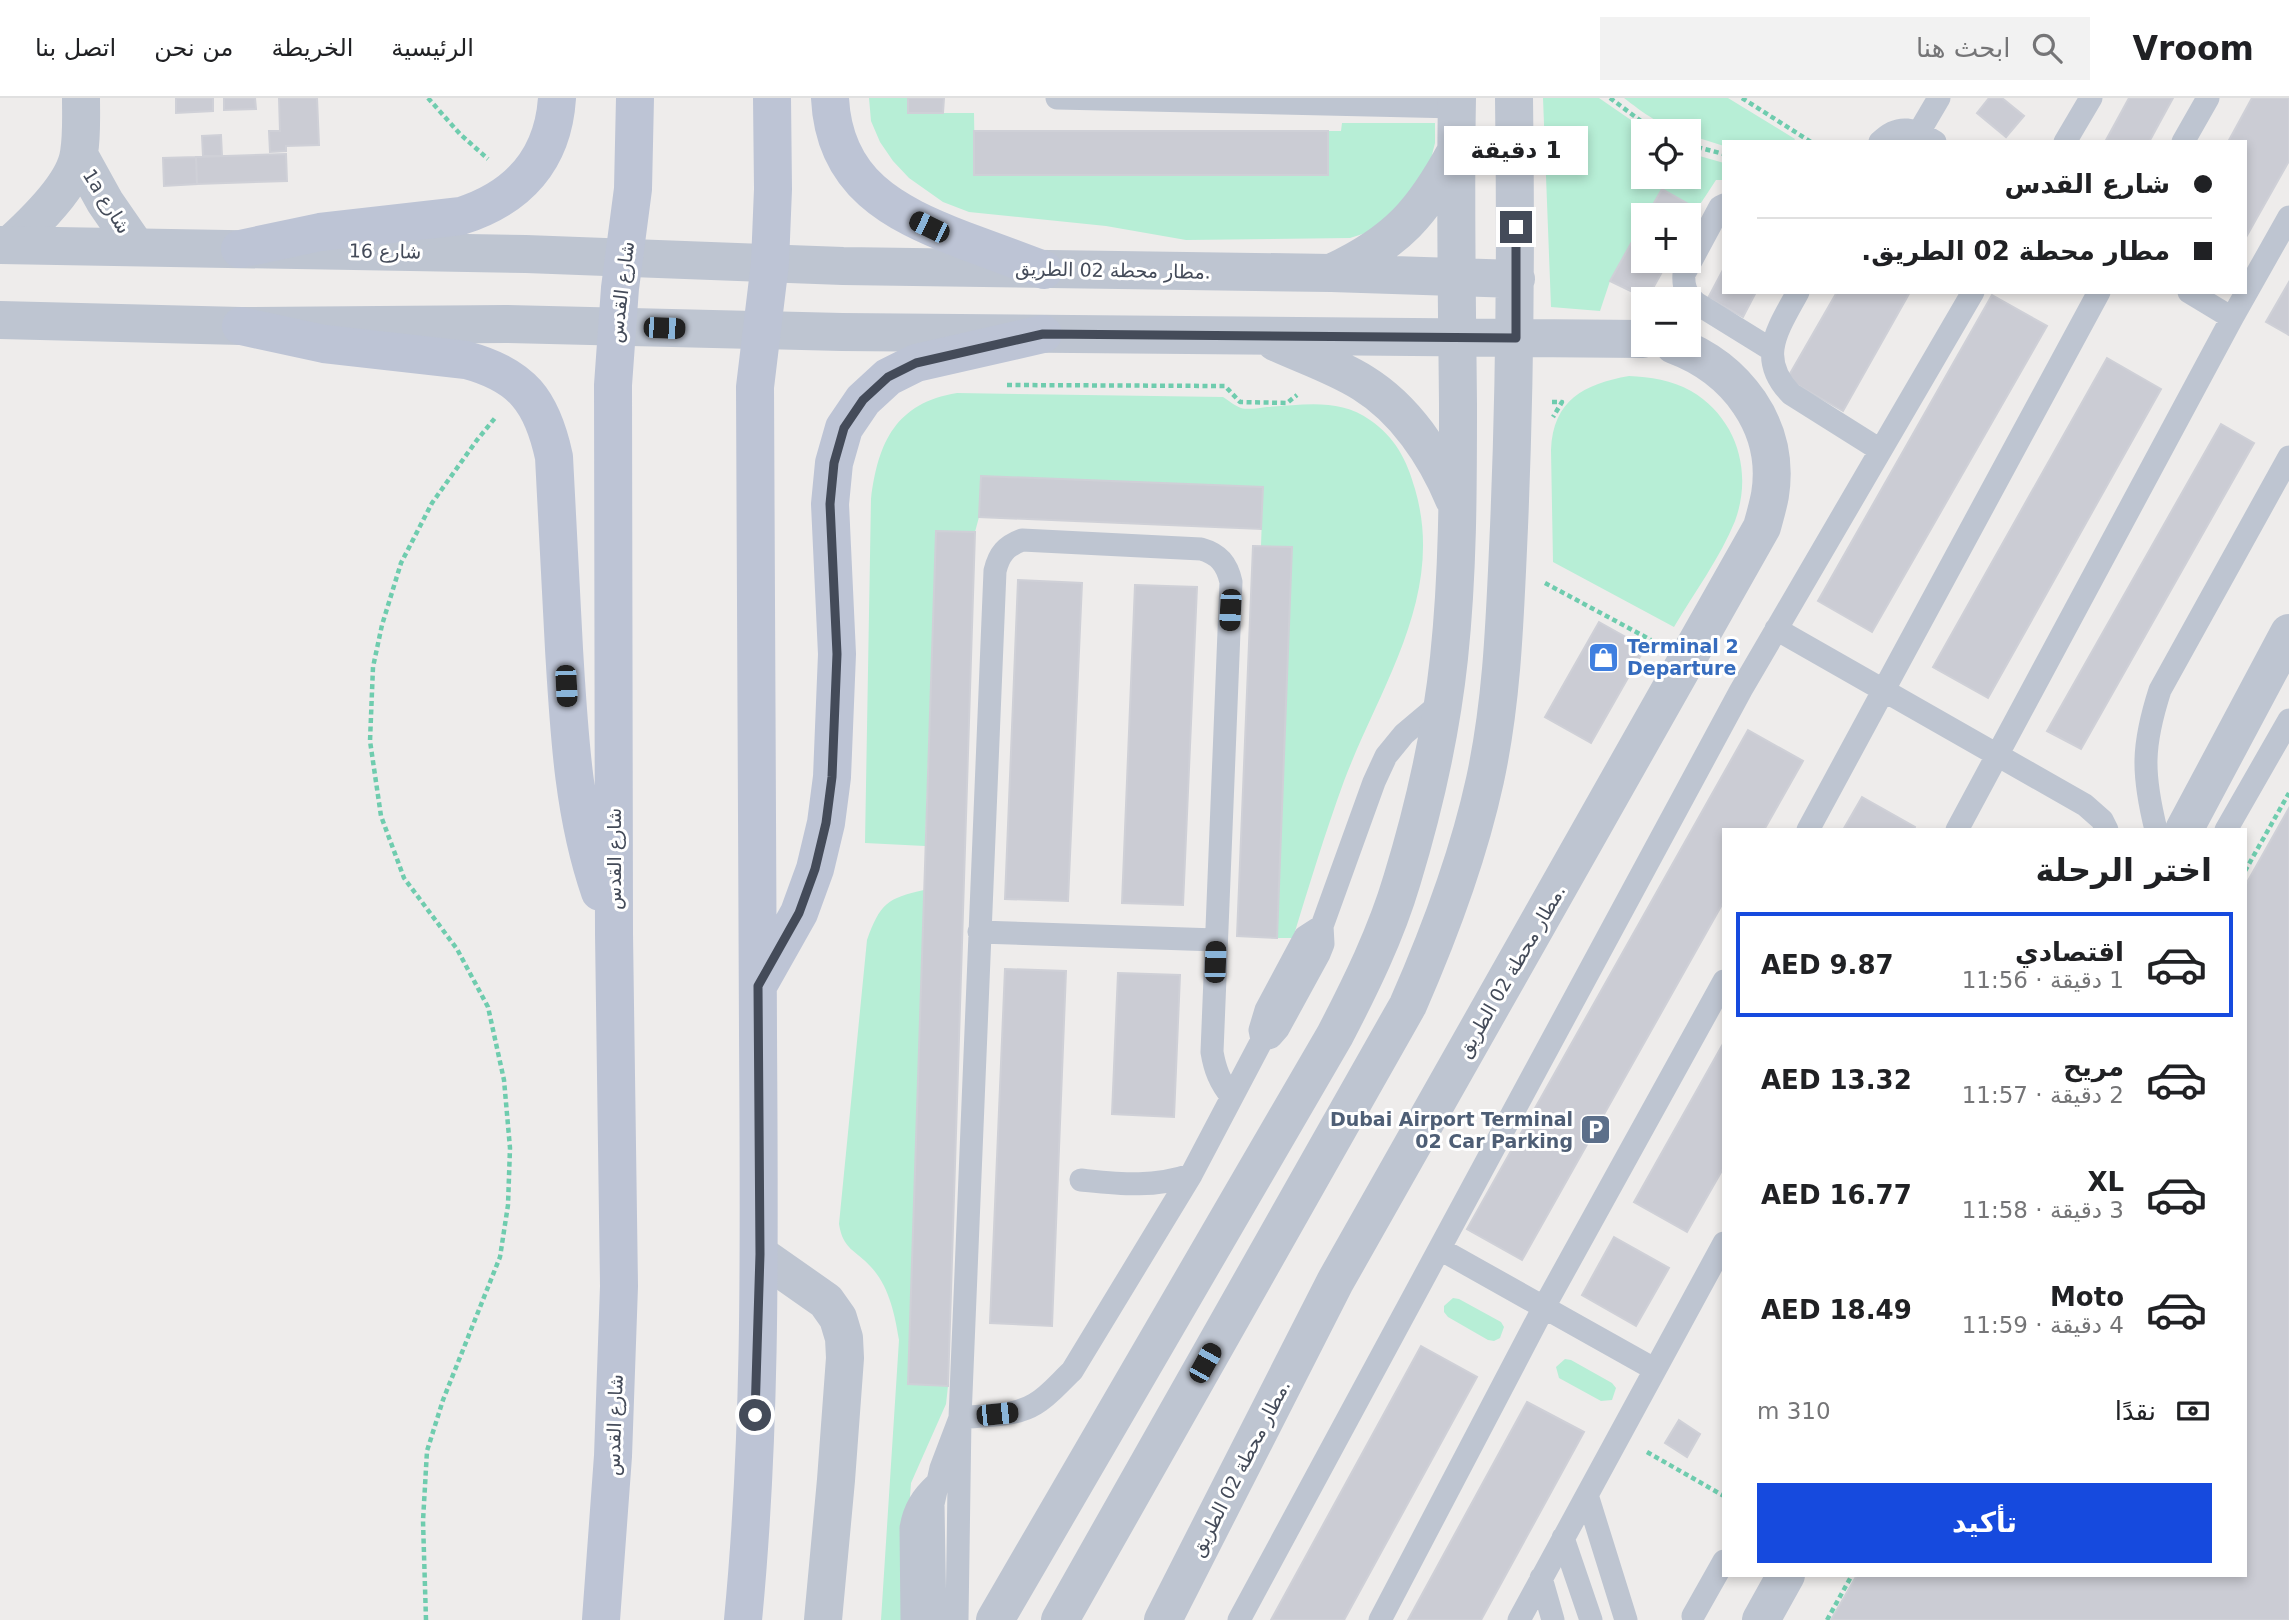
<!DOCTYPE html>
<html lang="ar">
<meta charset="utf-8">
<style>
:root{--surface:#fff;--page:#f2f2f2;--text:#202124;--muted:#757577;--line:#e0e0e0;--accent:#164ade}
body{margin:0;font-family:"DejaVu Sans",Vazirmatn,sans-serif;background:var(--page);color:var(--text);direction:rtl;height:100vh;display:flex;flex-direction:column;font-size:26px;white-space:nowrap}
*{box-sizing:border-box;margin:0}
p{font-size:23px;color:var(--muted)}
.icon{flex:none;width:38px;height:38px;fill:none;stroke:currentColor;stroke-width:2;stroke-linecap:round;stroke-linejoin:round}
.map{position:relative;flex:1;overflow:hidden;direction:ltr}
.sheet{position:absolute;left:1722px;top:730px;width:525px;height:749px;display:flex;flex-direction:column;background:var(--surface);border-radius:0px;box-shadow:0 4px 10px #0003;direction:rtl}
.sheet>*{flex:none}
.top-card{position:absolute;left:1722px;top:42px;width:525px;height:154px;border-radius:0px;box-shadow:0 4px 10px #0003;direction:rtl;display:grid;align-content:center;height:154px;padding:0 35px;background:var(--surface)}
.controls{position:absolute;left:1631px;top:21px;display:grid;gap:14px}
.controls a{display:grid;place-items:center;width:70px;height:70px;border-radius:0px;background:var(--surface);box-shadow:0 4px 10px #0003;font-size:35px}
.end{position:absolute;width:32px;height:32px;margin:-16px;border:9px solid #444b59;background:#fff;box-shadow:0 0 0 4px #fff}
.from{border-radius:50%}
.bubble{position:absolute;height:49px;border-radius:0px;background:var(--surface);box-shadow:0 4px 10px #0003;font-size:23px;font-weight:600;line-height:49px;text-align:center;direction:rtl}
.car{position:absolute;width:21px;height:42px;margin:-21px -10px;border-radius:9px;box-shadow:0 0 5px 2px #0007;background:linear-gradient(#222 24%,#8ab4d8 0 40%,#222 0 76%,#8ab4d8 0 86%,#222 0)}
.top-card b{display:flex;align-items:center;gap:24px;height:66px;font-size:26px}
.top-card b+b{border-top:2px solid var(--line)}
.top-card i{width:18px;height:18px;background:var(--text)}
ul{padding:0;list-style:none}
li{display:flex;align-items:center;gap:21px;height:105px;margin:0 14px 10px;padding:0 21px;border:4px solid transparent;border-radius:0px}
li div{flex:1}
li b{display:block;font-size:26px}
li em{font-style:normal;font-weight:600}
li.active{border-color:var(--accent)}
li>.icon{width:63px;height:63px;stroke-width:1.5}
h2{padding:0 35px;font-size:32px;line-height:84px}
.pay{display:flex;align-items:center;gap:18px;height:77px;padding:0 35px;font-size:26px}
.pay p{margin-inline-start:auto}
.action{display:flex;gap:14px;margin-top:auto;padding:14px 35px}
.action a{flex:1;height:80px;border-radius:0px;background:var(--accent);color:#fff;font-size:28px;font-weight:600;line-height:80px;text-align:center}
header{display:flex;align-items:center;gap:42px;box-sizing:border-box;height:98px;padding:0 35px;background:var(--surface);border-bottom:2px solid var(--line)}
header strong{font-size:33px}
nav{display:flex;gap:38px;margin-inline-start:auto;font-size:24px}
.search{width:490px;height:63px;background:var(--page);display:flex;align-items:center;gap:18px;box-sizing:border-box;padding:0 24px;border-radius:0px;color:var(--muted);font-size:26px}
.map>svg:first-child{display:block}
.green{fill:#b7eed6}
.building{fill:#cbccd4;stroke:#cfd0d7;stroke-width:2}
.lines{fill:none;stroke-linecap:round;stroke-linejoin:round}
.path{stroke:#6fccae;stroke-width:4.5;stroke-dasharray:5 3.5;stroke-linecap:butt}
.service{stroke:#bec5d1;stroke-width:23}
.minor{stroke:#bec5d1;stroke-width:38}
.tertiary{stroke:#bec5d1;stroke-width:38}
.secondary{stroke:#bdc4d5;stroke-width:38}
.route{stroke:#444b59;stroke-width:9}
.labels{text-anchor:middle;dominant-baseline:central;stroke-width:6;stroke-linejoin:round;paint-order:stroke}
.street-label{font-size:19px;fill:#444b59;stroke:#fff}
.shop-label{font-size:19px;font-weight:bold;fill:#366cbe;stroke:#fff;text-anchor:start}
.service-label{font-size:19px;font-weight:bold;fill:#4e5e75;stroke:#fff;text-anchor:end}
</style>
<header>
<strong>Vroom</strong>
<div class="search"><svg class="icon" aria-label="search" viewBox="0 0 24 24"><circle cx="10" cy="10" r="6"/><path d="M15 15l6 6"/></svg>ابحث هنا</div>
<nav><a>الرئيسية</a><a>الخريطة</a><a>من نحن</a><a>اتصل بنا</a></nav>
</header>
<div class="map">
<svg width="2289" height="1522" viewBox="0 0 2289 1522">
<rect width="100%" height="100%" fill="#eeeceb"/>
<path class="green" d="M869,0H908V15H974L975,77H1327L1328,33H1341L1342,25H1435V45L1430,65L1422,86L1372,133L1350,140L1186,142L1106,128L969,114L943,104L909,80L893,63L880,44L871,23Z
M1543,0H1599L1647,33H1643V79H1689V55L1724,65V82H1716L1697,111L1661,92L1647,117H1643V124L1610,183L1600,213L1551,209Z
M1624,0H1728L1795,41L1793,44H1724V48L1689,37V33C1666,33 1641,13 1624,0Z
M1629,278C1650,279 1672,282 1691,293C1737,320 1753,374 1735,423C1720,460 1694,495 1674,529L1553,464L1551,352C1553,302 1584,286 1629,278Z
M957,295L1223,299C1228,302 1235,308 1241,310C1248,312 1260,310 1267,309C1303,307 1340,300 1370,322C1395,339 1407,362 1415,391C1446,497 1380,588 1344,683C1325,735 1309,788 1293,840H1277L1292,450L1261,448L1263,389L981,378L979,419L975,434L936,433L925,748L865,745L871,401C878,344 896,305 957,295Z
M924,792L908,1286L948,1288L946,1306L911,1385L901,1522H881L899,1242C895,1217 889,1188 871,1169C856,1152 843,1152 839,1126L867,842C880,806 887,800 924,792Z
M1453,1200L1459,1201L1501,1224L1504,1229L1500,1240L1494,1243L1488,1242L1448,1219L1444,1214V1208Z
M1565,1261L1571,1262L1612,1285L1616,1290L1612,1302L1601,1303L1559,1280L1556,1269Z"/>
<path class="building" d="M176,0H213V13L176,15Z
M224,0H255L256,11L224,12Z
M279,0H317L319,47L286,48V53L270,54L269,33H280Z
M908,0H944L943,15H908Z
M1989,0H2002L2024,18L2006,39L1977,15Z
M2129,0H2173L2149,44H2105Z
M2252,0H2289V63L2245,141V44H2228Z
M974,33H1328V77H974Z
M221,37L222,58H203L202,38Z
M286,56L287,83L197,86L196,59Z
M196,59L197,86L164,88L163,60Z
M1662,91L1697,111L1689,126V117H1647Z
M1643,124V163H1668L1647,201L1610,183Z
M1724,170V194H1756L1743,219L1708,200Z
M2289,184V237L2266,224Z
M1837,194H1910L1843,313L1787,281Z
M1992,197L2047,228L1872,534L1818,503Z
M2107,260L2161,291L1988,600L1933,569Z
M2221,326L2254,345L2081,651L2047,633Z
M981,378L1263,389L1261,431L979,419Z
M936,433L975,434L948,1288L908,1286Z
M1253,448L1292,449L1277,840L1237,838Z
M1018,482L1082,485L1068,803L1005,801Z
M1135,487L1197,489L1183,807L1122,805Z
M1599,524L1645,550L1591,645L1545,619Z
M1748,632L1803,663L1764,732H1724V803L1522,1162L1467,1131Z
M1862,699L1915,729L1914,732H1843Z
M2289,710V1522H1831L1857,1477H2245V788Z
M1005,871L1066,873L1052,1228L990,1225Z
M1118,875L1180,877L1174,1019L1112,1016Z
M1724,944V1069L1687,1134L1634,1104Z
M1614,1139L1669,1170L1636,1228L1582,1197Z
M1421,1248L1477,1279L1344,1522H1271Z
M1527,1304L1584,1334L1481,1522H1408Z
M1679,1322L1700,1336L1687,1359L1665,1345Z"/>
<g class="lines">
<path class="path" d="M428,0L460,36L488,61
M1610,0L1645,26L1660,33
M1742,0L1811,44
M1689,47L1724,56
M1007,287L1225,288L1240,304L1287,305L1297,297
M1552,304H1562L1553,319
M1545,485L1651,542
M2245,773L2289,695
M1647,1354L1724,1398
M426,1522L423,1423L427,1353L443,1302L500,1159L508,1107L510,1050L504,982L488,909L457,851L404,780L381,718L370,643L373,569L382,527L401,465L432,405L477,342L495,320
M1827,1522L1852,1477"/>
<path class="service" d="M1057,0L1457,9
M1919,34L1939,0
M1880,44C1899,25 1915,31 1935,44
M2065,44L2091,0
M2183,44L2208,0
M1724,107L1720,109L1684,176C1683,189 1686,196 1696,205L1772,252
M1798,194C1778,231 1756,260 1791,296L1880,352
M2189,194L2232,220
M1776,531L2085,707L2102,722L2107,732
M1808,732L2099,194
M1957,732L2232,220L2289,119
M2156,732C2142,675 2142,648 2160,592L2289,359
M2226,732L2289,622
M979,834L1216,842
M1262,942L1260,932L1266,912L1305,839L1322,828
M1081,1082C1121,1086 1152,1090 1191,1077
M1440,1151L1654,1271
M1587,1397L1626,1522
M1563,1440L1591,1522
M1541,1480L1553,1522
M1693,1518L1724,1463
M912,1522L911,1430C914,1411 922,1399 936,1386
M935,1522L933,1406L941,1370L960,1320C984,1317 1014,1319 1035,1306C1049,1298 1060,1284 1072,1273L1191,1077L1262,942L1271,939L1278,931L1319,856L1323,846L1322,828L1374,684L1386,658L1404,636L1442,604
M957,1522L960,1320L995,473C999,456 1006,448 1022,442L1201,451C1219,456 1227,466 1231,484L1212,954C1215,972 1220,984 1231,998
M1239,1522L1741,592L1973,194
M1380,1522L1544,1209L1724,883
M1519,1522L1724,1145"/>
<path class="minor" d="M79,57L105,104L136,149
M11,146C33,126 75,86 79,55C82,37 81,18 81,0"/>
<path class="tertiary" d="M0,147L526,156L843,168L1331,175L1516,181
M1333,174C1397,144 1423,114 1456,53
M0,222L241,228L505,226L842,234L1643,241
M1275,244C1303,257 1336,268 1363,285C1405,311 1435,356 1454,401
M2184,732L2289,535
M759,1156L826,1203L838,1220L844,1240L845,1260L836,1382L823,1522
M995,1522L1335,937C1361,887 1386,836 1402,782C1424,710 1441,635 1449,560C1458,475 1458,391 1458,306C1457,204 1455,102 1457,0
M1060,1522L1408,907C1440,834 1468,760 1485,682C1503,599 1505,514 1509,429C1515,286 1516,143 1514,0
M1163,1522L1335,1184L1762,429C1765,418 1768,408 1770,397C1781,328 1736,270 1674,247
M1761,1522L1786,1477"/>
<path class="secondary" d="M830,0C834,85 893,115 963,142C990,152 1017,162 1044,172
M240,151L320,134L461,118C518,100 553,62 557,0
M241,228L324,246L466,262C522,277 542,303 554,359C557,423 561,487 564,551C569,633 573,716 600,794
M759,886L799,815L815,771L826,725L832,679L837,556L830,406L834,365L844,330L863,302L888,279L916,265L1043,236
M601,1522L613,1358L619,1188L614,836L613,287L620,190L633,91L635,0
M743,1522C762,1327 759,1130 758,934C757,719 756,504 755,289L770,165L773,91L772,0"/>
</g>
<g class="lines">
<path class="route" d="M755,1317L760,1156L758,888L799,815L815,771L826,725L832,679L837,556L830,406L834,365L844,330L863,302L888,279L916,265L1043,236L1516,240V129"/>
</g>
<defs>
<symbol id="shop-square" viewBox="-11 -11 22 22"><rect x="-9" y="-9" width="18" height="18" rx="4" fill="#3f7fe0" stroke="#fff"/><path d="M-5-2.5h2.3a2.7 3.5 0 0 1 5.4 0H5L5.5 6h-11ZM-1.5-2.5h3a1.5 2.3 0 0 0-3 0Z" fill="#fff"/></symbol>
<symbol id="parking-square" viewBox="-11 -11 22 22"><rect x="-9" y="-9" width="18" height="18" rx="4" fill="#5c6f8a" stroke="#fff"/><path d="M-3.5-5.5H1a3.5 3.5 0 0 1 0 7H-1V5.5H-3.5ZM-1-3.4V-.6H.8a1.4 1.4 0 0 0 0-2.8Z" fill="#fff"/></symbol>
</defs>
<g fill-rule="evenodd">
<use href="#shop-square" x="1586" y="542" width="35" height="35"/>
<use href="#parking-square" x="1578" y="1014" width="35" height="35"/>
</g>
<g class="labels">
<g class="street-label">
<text transform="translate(107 103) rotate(58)">1a شارع</text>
<text transform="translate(385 153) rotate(1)">شارع 16</text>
<text transform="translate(1113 172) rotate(1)">مطار محطة 02 الطريق.</text>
<text transform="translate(621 194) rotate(-83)">شارع القدس</text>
<text transform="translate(614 761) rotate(-90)">شارع القدس</text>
<text transform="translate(1511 873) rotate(-60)">مطار محطة 02 الطريق.</text>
<text transform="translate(614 1327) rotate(-88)">شارع القدس</text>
<text transform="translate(1240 1370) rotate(-63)">مطار محطة 02 الطريق.</text>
</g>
<g class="shop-label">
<text x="1627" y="548">Terminal 2<tspan x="1627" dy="22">Departure</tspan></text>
</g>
<g class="service-label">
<text x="1573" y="1021">Dubai Airport Terminal<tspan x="1573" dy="22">02 Car Parking</tspan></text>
</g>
</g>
</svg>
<div class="controls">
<a><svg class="icon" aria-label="locate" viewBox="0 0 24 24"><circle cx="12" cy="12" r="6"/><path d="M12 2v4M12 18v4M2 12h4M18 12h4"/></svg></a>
<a>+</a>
<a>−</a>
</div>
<i class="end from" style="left:755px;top:1317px"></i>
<i class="end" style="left:1516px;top:129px"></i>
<div class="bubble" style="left:1444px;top:28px;width:144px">1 دقيقة</div>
<i class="car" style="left:929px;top:129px;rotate:296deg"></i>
<i class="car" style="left:664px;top:230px;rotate:92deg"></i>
<i class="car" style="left:1230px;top:512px;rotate:183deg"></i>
<i class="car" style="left:566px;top:588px;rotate:177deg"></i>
<i class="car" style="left:1215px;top:864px;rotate:2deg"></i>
<i class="car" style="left:1205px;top:1265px;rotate:29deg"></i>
<i class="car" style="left:997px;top:1316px;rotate:84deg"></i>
<div class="top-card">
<b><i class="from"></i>شارع القدس</b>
<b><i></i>مطار محطة 02 الطريق.</b>
</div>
<section class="sheet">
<h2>اختر الرحلة</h2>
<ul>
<li class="active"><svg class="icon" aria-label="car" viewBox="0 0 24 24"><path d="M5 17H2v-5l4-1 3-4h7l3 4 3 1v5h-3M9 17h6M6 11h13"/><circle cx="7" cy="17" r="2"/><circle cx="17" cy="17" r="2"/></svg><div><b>اقتصادي</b><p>1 دقيقة · 11:56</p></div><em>AED 9.87</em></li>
<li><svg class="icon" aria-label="car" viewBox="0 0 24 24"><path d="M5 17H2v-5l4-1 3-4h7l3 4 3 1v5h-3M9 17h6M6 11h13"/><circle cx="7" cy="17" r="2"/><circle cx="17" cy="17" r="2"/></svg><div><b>مريح</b><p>2 دقيقة · 11:57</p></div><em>AED 13.32</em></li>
<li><svg class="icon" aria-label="car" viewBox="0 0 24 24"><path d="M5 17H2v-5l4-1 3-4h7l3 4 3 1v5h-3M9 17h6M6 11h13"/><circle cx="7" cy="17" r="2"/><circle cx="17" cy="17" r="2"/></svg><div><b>XL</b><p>3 دقيقة · 11:58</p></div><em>AED 16.77</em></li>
<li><svg class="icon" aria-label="car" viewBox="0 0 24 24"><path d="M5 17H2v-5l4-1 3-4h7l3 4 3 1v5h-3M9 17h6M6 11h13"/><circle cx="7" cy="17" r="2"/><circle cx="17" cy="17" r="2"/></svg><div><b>Moto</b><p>4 دقيقة · 11:59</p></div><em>AED 18.49</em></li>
</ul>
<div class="pay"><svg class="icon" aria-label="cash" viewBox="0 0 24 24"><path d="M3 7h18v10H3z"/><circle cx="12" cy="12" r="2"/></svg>نقدًا<p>310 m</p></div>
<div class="action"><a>تأكيد</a></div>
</section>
</div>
